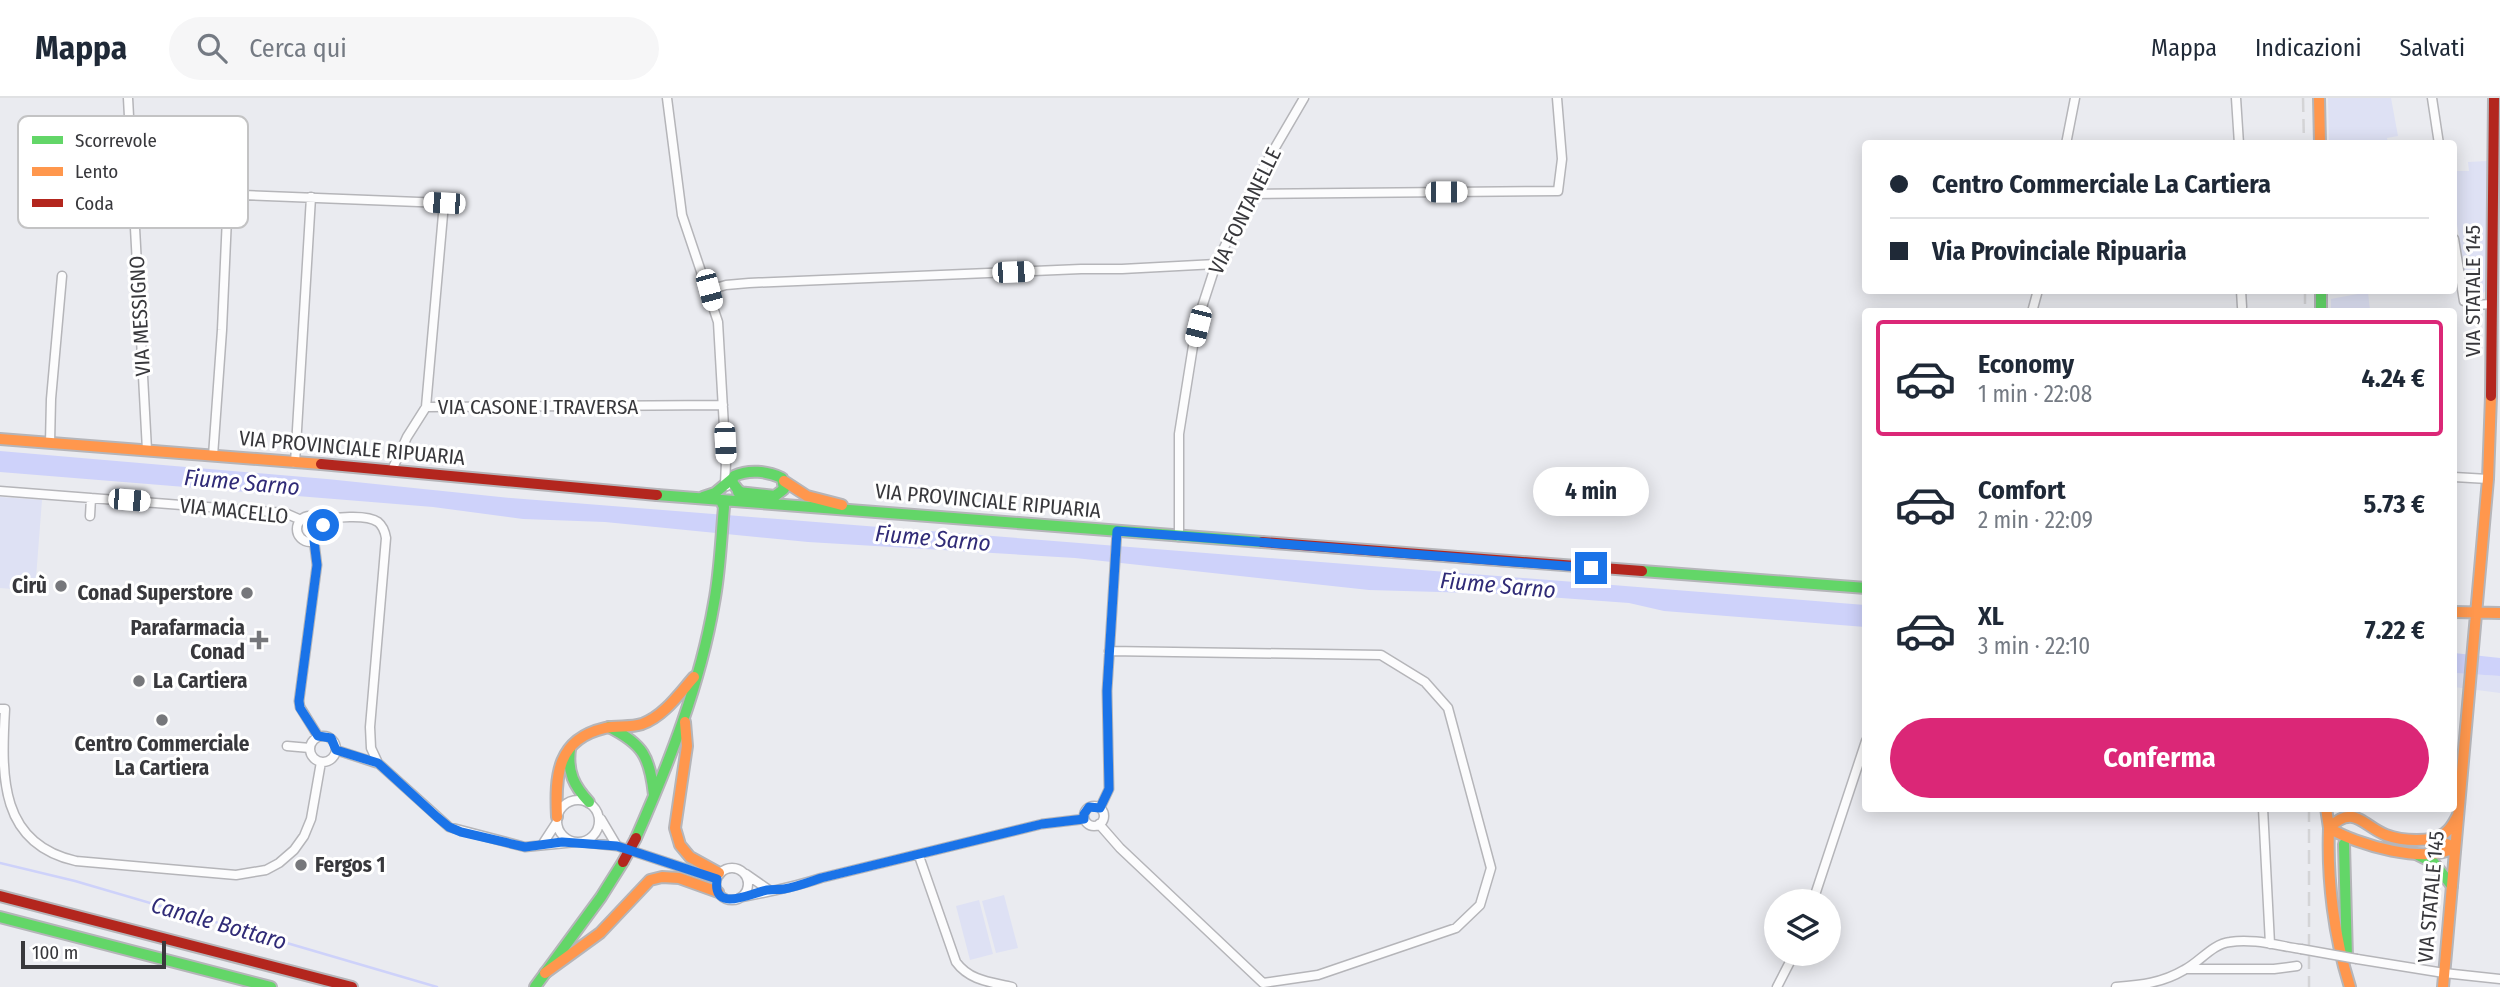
<!DOCTYPE html>
<html lang="it">
<meta charset="utf-8">
<style>
:root{--surface:#fff;--page:#f6f6f7;--text:#1f2937;--muted:#747a83;--line:#e0e1e3;--accent:#db2777}
body{margin:0;font-family:"Fira Sans Condensed",sans-serif;background:var(--page);color:var(--text);height:100vh;display:flex;flex-direction:column;font-size:26px;white-space:nowrap}
*{box-sizing:border-box;margin:0}
p{font-size:23px;color:var(--muted)}
.icon{flex:none;width:38px;height:38px;fill:none;stroke:currentColor;stroke-width:2;stroke-linecap:round;stroke-linejoin:round}
.map{position:relative;flex:1;overflow:hidden}
.side{position:absolute;left:1862px;top:210px;width:595px;height:504px;display:flex;flex-direction:column;background:var(--surface);border-radius:7px;box-shadow:0 4px 18px #0003}
.side>*{flex:none}
.top-card{position:absolute;left:1862px;top:42px;width:595px;height:154px;border-radius:7px;box-shadow:0 4px 18px #0003;display:grid;align-content:center;height:154px;padding:0 28px;background:var(--surface)}
.tools{position:absolute;left:1764px;top:791px;display:grid;gap:14px}
.tools a{display:grid;place-items:center;width:77px;height:77px;border-radius:50%;background:var(--surface);box-shadow:0 4px 18px #0003;font-size:35px}
.scale{position:absolute;left:21px;bottom:18px;width:145px;box-sizing:border-box;padding-left:7px;border:4px solid #38383c;border-top:0;font-size:19px;line-height:24px;white-space:nowrap;color:#38383c;-webkit-text-stroke:5px #fff;paint-order:stroke}
.end{position:absolute;width:32px;height:32px;margin:-16px;border:9px solid #1a73e8;background:#fff;box-shadow:0 0 0 4px #fff}
.from{border-radius:50%}
.bubble{position:absolute;height:49px;border-radius:24px;background:var(--surface);box-shadow:0 4px 18px #0003;font-size:23px;font-weight:700;line-height:49px;text-align:center}
.car{position:absolute;width:21px;height:42px;margin:-21px -10px;border-radius:9px;box-shadow:0 0 5px 2px #0007;background:linear-gradient(#fff 24%,#345 0 40%,#fff 0 76%,#345 0 86%,#fff 0)}
.top-card b{display:flex;align-items:center;gap:24px;height:66px;font-size:26px}
.top-card b+b{border-top:2px solid var(--line)}
.top-card i{width:18px;height:18px;background:var(--text)}
ul{padding:12px 0 0;list-style:none}
li{display:flex;align-items:center;gap:21px;height:116px;margin:0 14px 10px;padding:0 14px;border:4px solid transparent;border-radius:7px}
li div{flex:1}
li b{display:block;font-size:26px}
li em{font-style:normal;font-weight:700}
li.active{border-color:var(--accent)}
li>.icon{width:63px;height:63px;stroke-width:1.5}
.primary-button{display:flex;gap:14px;margin-top:auto;padding:14px 28px}
.primary-button a{flex:1;height:80px;border-radius:42px;background:var(--accent);color:#fff;font-size:28px;font-weight:700;line-height:80px;text-align:center}
header{display:flex;align-items:center;gap:42px;box-sizing:border-box;height:98px;padding:0 35px;background:var(--surface);border-bottom:2px solid var(--line)}
header strong{font-size:33px}
nav{display:flex;gap:38px;margin-inline-start:auto;font-size:24px}
.search{width:490px;height:63px;background:var(--page);display:flex;align-items:center;gap:18px;box-sizing:border-box;padding:0 24px;border-radius:38px;color:var(--muted);font-size:26px}
.map>svg:first-child{display:block}
.green{fill:#dee1f4}
.water{fill:#ced2fa}
.lines{fill:none;stroke-linecap:round;stroke-linejoin:round}
.stream{stroke:#ced2fa;stroke-width:2.5}
.street-casing{stroke:#b5b5b9;stroke-width:11}
.fast-casing{stroke:#b5b5b9;stroke-width:14}
.slow-casing{stroke:#b5b5b9;stroke-width:14}
.jam-casing{stroke:#b5b5b9;stroke-width:14}
.street{stroke:#fcfcfd;stroke-width:8}
.fast{stroke:#63d668;stroke-width:10}
.slow{stroke:#ff974d;stroke-width:10}
.jam{stroke:#b3261e;stroke-width:10}
.rail{stroke:#d4d4d6;stroke-width:2.5;stroke-dasharray:14 7;stroke-linecap:butt}
.street-bridge-casing{stroke:#b5b5b9;stroke-width:11;stroke-linecap:butt}
.jam-bridge-casing{stroke:#b5b5b9;stroke-width:14;stroke-linecap:butt}
.street-bridge{stroke:#fcfcfd;stroke-width:8}
.jam-bridge{stroke:#b3261e;stroke-width:10}
.route{stroke:#1a73e8;stroke-width:9}
.poi-dot{fill:#76777b;stroke:#fff;stroke-width:2.5}
.labels{text-anchor:middle;dominant-baseline:central;stroke-width:6;stroke-linejoin:round;paint-order:stroke}
.street-label{font-size:21px;fill:#38383c;stroke:#fff}
.poi-label{font-size:21px;font-weight:bold;fill:#38383c;stroke:#fff;text-anchor:end}
.water-label{font-size:23px;font-style:italic;fill:#302b77;stroke:#fff}
.key{fill:#fff;stroke:#c3c3c4;stroke-width:2}
.key-label{font-size:19px;fill:#38383c}
</style>
<header>
<strong>Mappa</strong>
<div class="search"><svg class="icon" aria-label="search" viewBox="0 0 24 24"><circle cx="10" cy="10" r="6"/><path d="M15 15l6 6"/></svg>Cerca qui</div>
<nav><a>Mappa</a><a>Indicazioni</a><a>Salvati</a></nav>
</header>
<div class="map">
<svg width="2500" height="889" viewBox="0 0 2500 889">
<rect width="100%" height="100%" fill="#eaebf0"/>
<path class="green" d="M2328,0H2391L2398,38L2387,40L2388,45H2329Z
M2487,63L2486,192L2481,198L2473,200L2468,196L2454,107V73H2469L2468,64Z
M2368,194L2370,213H2331V201Z
M0,399L42,402L35,493L0,490Z
M2454,575L2500,578V595L2454,589Z
M1004,797L1018,850L996,855L982,803Z
M979,802L993,856L970,862L956,808Z"/>
<path class="water" d="M0,353L327,381L511,400L1865,507V529L1664,513L1629,505L1509,496L1369,492L1075,460L808,444L605,424L523,421L433,409L0,374Z
M2454,555L2500,560V578L2454,575Z"/>
<g class="lines">
<path class="stream" d="M0,765L75,783L437,889"/>
<defs>
<path id="street" d="M128,0L147,352
M667,0L682,117L718,224L726,364L725,386L727,388
M2236,0L2239,46
M2432,0L2439,46
M2066,46L2075,0
M134,95L168,94L444,105L426,309
M1251,96L1558,93L1562,61L1557,0
M2454,141L2464,203L2476,207L2491,206
M709,192L726,187L749,185L1081,171H1122L1216,166
M2241,192L2242,209
M2032,214L2038,192
M50,345L51,301L62,178
M213,358L222,232L228,97
M295,365L311,99
M392,372L407,339L426,309L723,307
M2454,379L2488,381
M0,393L285,415L301,422
M297 431a13 13 0 1 1 26 0a13 13 0 1 1-26 0Z
M90,418L91,400
M321,423C333,419 367,416 378,424C383,428 385,434 386,440L370,629L371,650L378,665L449,729L525,749L576,744
M1179,439V336L1193,248L1202,209L1216,166L1262,72L1304,0
M314,443L317,467L299,603L300,609L318,638
M0,611H5C1,680 0,746 76,763L236,777L266,772L279,765L294,752L304,738L311,721L321,664
M310 651a13 13 0 1 1 26 0a13 13 0 1 1-26 0Z
M287,648L310,650
M336,652L376,665
M557 723a21 21 0 1 1 42 0a21 21 0 1 1-42 0Z
M1084 718a10 10 0 1 1 20 0a10 10 0 1 1-20 0Z
M1100,710L1109,691L1107,593L1117,433
M2263,710L2270,846
M601,721L617,748
M1099,726L1120,750L1263,885L1318,877L1456,830L1480,807L1491,770L1448,610L1425,584L1381,557L1109,553
M581,744L617,748L717,781
M542,747L557,724
M919,758L956,864C970,883 991,884 1012,889
M716 786a16 16 0 1 1 32 0a16 16 0 1 1-32 0Z
M746,776L769,792
M742,799C769,794 794,789 821,780L1042,726L1084,721
M1813,803L1866,643
M2357,861L2444,875L2500,881
M2187,871H2274L2297,868
M1777,889L1794,856
M2116,889C2141,887 2162,885 2184,872C2200,864 2212,846 2230,844C2253,840 2279,848 2301,851"/>
<path id="fast" d="M2321,192V214
M738,394L775,398L784,391L782,380C767,373 749,371 734,378L732,384L738,392L753,403
M657,397L1262,444
M703,399L715,395L733,380
M1642,473L1866,490
M609,629C643,646 650,659 654,697
M570,651C567,674 574,688 589,704
M636,740C669,665 700,587 714,505C720,474 721,441 724,409L721,403
M2344,746L2347,860
M2418,757L2434,765L2452,788
M0,819L271,889
M535,889L601,799L623,764"/>
<path id="slow" d="M2319,0L2320,46
M0,341L321,366
M784,383L807,398L842,407
M2454,514L2500,515
M685,624L687,648L675,730L680,747L690,759L719,775
M2326,710L2329,730C2357,747 2426,767 2455,749L2432,741
M557,719C555,677 557,641 605,630C617,627 630,630 642,626C664,618 679,596 694,579
M545,875L600,835L650,782L662,779L679,780L718,794
M2350,889C2334,839 2327,782 2329,730C2354,705 2363,728 2386,737C2402,743 2432,745 2445,735C2452,730 2454,724 2458,717
M2443,889L2488,381L2491,298"/>
<path id="jam" d="M2491,298L2494,0
M321,366L657,397
M1262,444L1642,473
M0,798L352,889"/>
</defs>
<use href="#street" class="street-casing"/>
<use href="#fast" class="fast-casing"/>
<use href="#slow" class="slow-casing"/>
<use href="#jam" class="jam-casing"/>
<use href="#street" class="street"/>
<use href="#fast" class="fast"/>
<use href="#slow" class="slow"/>
<use href="#jam" class="jam"/>
<path class="rail" d="M2303,0L2304,46
M2305,192V214
M2309,710V889"/>
<defs>
<path id="street-bridge" d="M2301,851L2357,861"/>
<path id="jam-bridge" d="M623,764L636,740"/>
</defs>
<use href="#street-bridge" class="street-bridge-casing"/>
<use href="#jam-bridge" class="jam-bridge-casing"/>
<use href="#street-bridge" class="street-bridge"/>
<use href="#jam-bridge" class="jam-bridge"/>
</g>
<g class="lines">
<path class="route" d="M323,427L321,439L314,443L317,467L299,603L300,610L318,638L331,640L336,652L378,665L437,719L449,729L461,734L525,749L562,744L617,748L717,781C712,816 751,795 767,792C773,791 778,792 784,791C796,789 809,784 821,780L1042,726L1084,721V716L1089,709L1100,710L1109,691L1107,593L1117,433L1591,470"/>
</g>
<g class="poi-dot">
<circle cx="61" cy="488" r="7"/>
<circle cx="247" cy="495" r="7"/>
<path d="M255.5 531.5h7v7h7v7h-7v7h-7v-7h-7v-7h7z"/>
<circle cx="139" cy="583" r="7"/>
<circle cx="162" cy="622" r="7"/>
<circle cx="301" cy="767" r="7"/>
</g>
<g class="labels">
<g class="street-label">
<text transform="translate(1245 113) rotate(-64)">VIA FONTANELLE</text>
<text transform="translate(2473 193) rotate(-90)">VIA STATALE 145</text>
<text transform="translate(140 218) rotate(-93)">VIA MESSIGNO</text>
<text x="538" y="309">VIA CASONE I TRAVERSA</text>
<text transform="translate(352 350) rotate(5)">VIA PROVINCIALE RIPUARIA</text>
<text transform="translate(988 403) rotate(5)">VIA PROVINCIALE RIPUARIA</text>
<text transform="translate(234 413) rotate(6)">VIA MACELLO</text>
<text transform="translate(2431 799) rotate(-85)">VIA STATALE 145</text>
</g>
<g class="poi-label">
<text x="47" y="488">Cirù</text>
<text x="233" y="495">Conad Superstore</text>
<text x="245" y="530">Parafarmacia<tspan x="245" dy="24">Conad</tspan></text>
<text x="153" y="583" text-anchor="start">La Cartiera</text>
<text x="162" y="646" text-anchor="middle">Centro Commerciale<tspan x="162" dy="24">La Cartiera</tspan></text>
<text x="315" y="767" text-anchor="start">Fergos 1</text>
</g>
<g class="water-label">
<text transform="translate(242 384) rotate(5)">Fiume Sarno</text>
<text transform="translate(933 440) rotate(5)">Fiume Sarno</text>
<text transform="translate(1498 487) rotate(5)">Fiume Sarno</text>
<text transform="translate(219 825) rotate(16)">Canale Bottaro</text>
</g>
</g>
<rect x="18" y="18" width="230" height="112" rx="10" class="key"/>
<rect x="32" y="38" width="31" height="8" fill="#63d668"/>
<rect x="32" y="69" width="31" height="9" fill="#ff974d"/>
<rect x="32" y="101" width="31" height="8" fill="#b3261e"/>
<g class="key-label">
<text x="75" y="49">Scorrevole</text>
<text x="75" y="80">Lento</text>
<text x="75" y="112">Coda</text>
</g>
</svg>
<div class="tools">
<a><svg class="icon" aria-label="layers" viewBox="0 0 24 24"><path d="M12 4l9 5-9 5-9-5zM3 14l9 5 9-5"/></svg></a>
</div>
<div class="scale">100 m</div>
<i class="end from" style="left:323px;top:427px"></i>
<i class="end" style="left:1591px;top:470px"></i>
<div class="bubble" style="left:1533px;top:369px;width:116px">4 min</div>
<i class="car" style="left:1446px;top:94px;rotate:90deg"></i>
<i class="car" style="left:444px;top:105px;rotate:273deg"></i>
<i class="car" style="left:1013px;top:174px;rotate:88deg"></i>
<i class="car" style="left:709px;top:192px;rotate:165deg"></i>
<i class="car" style="left:1198px;top:228px;rotate:194deg"></i>
<i class="car" style="left:725px;top:345px;rotate:177deg"></i>
<i class="car" style="left:129px;top:402px;rotate:95deg"></i>
<div class="top-card">
<b><i class="from"></i>Centro Commerciale La Cartiera</b>
<b><i></i>Via Provinciale Ripuaria</b>
</div>
<section class="side">
<ul>
<li class="active"><svg class="icon" aria-label="car" viewBox="0 0 24 24"><path d="M5 17H2v-5l4-1 3-4h7l3 4 3 1v5h-3M9 17h6M6 11h13"/><circle cx="7" cy="17" r="2"/><circle cx="17" cy="17" r="2"/></svg><div><b>Economy</b><p>1 min · 22:08</p></div><em>4.24 €</em></li>
<li><svg class="icon" aria-label="car" viewBox="0 0 24 24"><path d="M5 17H2v-5l4-1 3-4h7l3 4 3 1v5h-3M9 17h6M6 11h13"/><circle cx="7" cy="17" r="2"/><circle cx="17" cy="17" r="2"/></svg><div><b>Comfort</b><p>2 min · 22:09</p></div><em>5.73 €</em></li>
<li><svg class="icon" aria-label="car" viewBox="0 0 24 24"><path d="M5 17H2v-5l4-1 3-4h7l3 4 3 1v5h-3M9 17h6M6 11h13"/><circle cx="7" cy="17" r="2"/><circle cx="17" cy="17" r="2"/></svg><div><b>XL</b><p>3 min · 22:10</p></div><em>7.22 €</em></li>
</ul>
<div class="primary-button"><a>Conferma</a></div>
</section>
</div>
